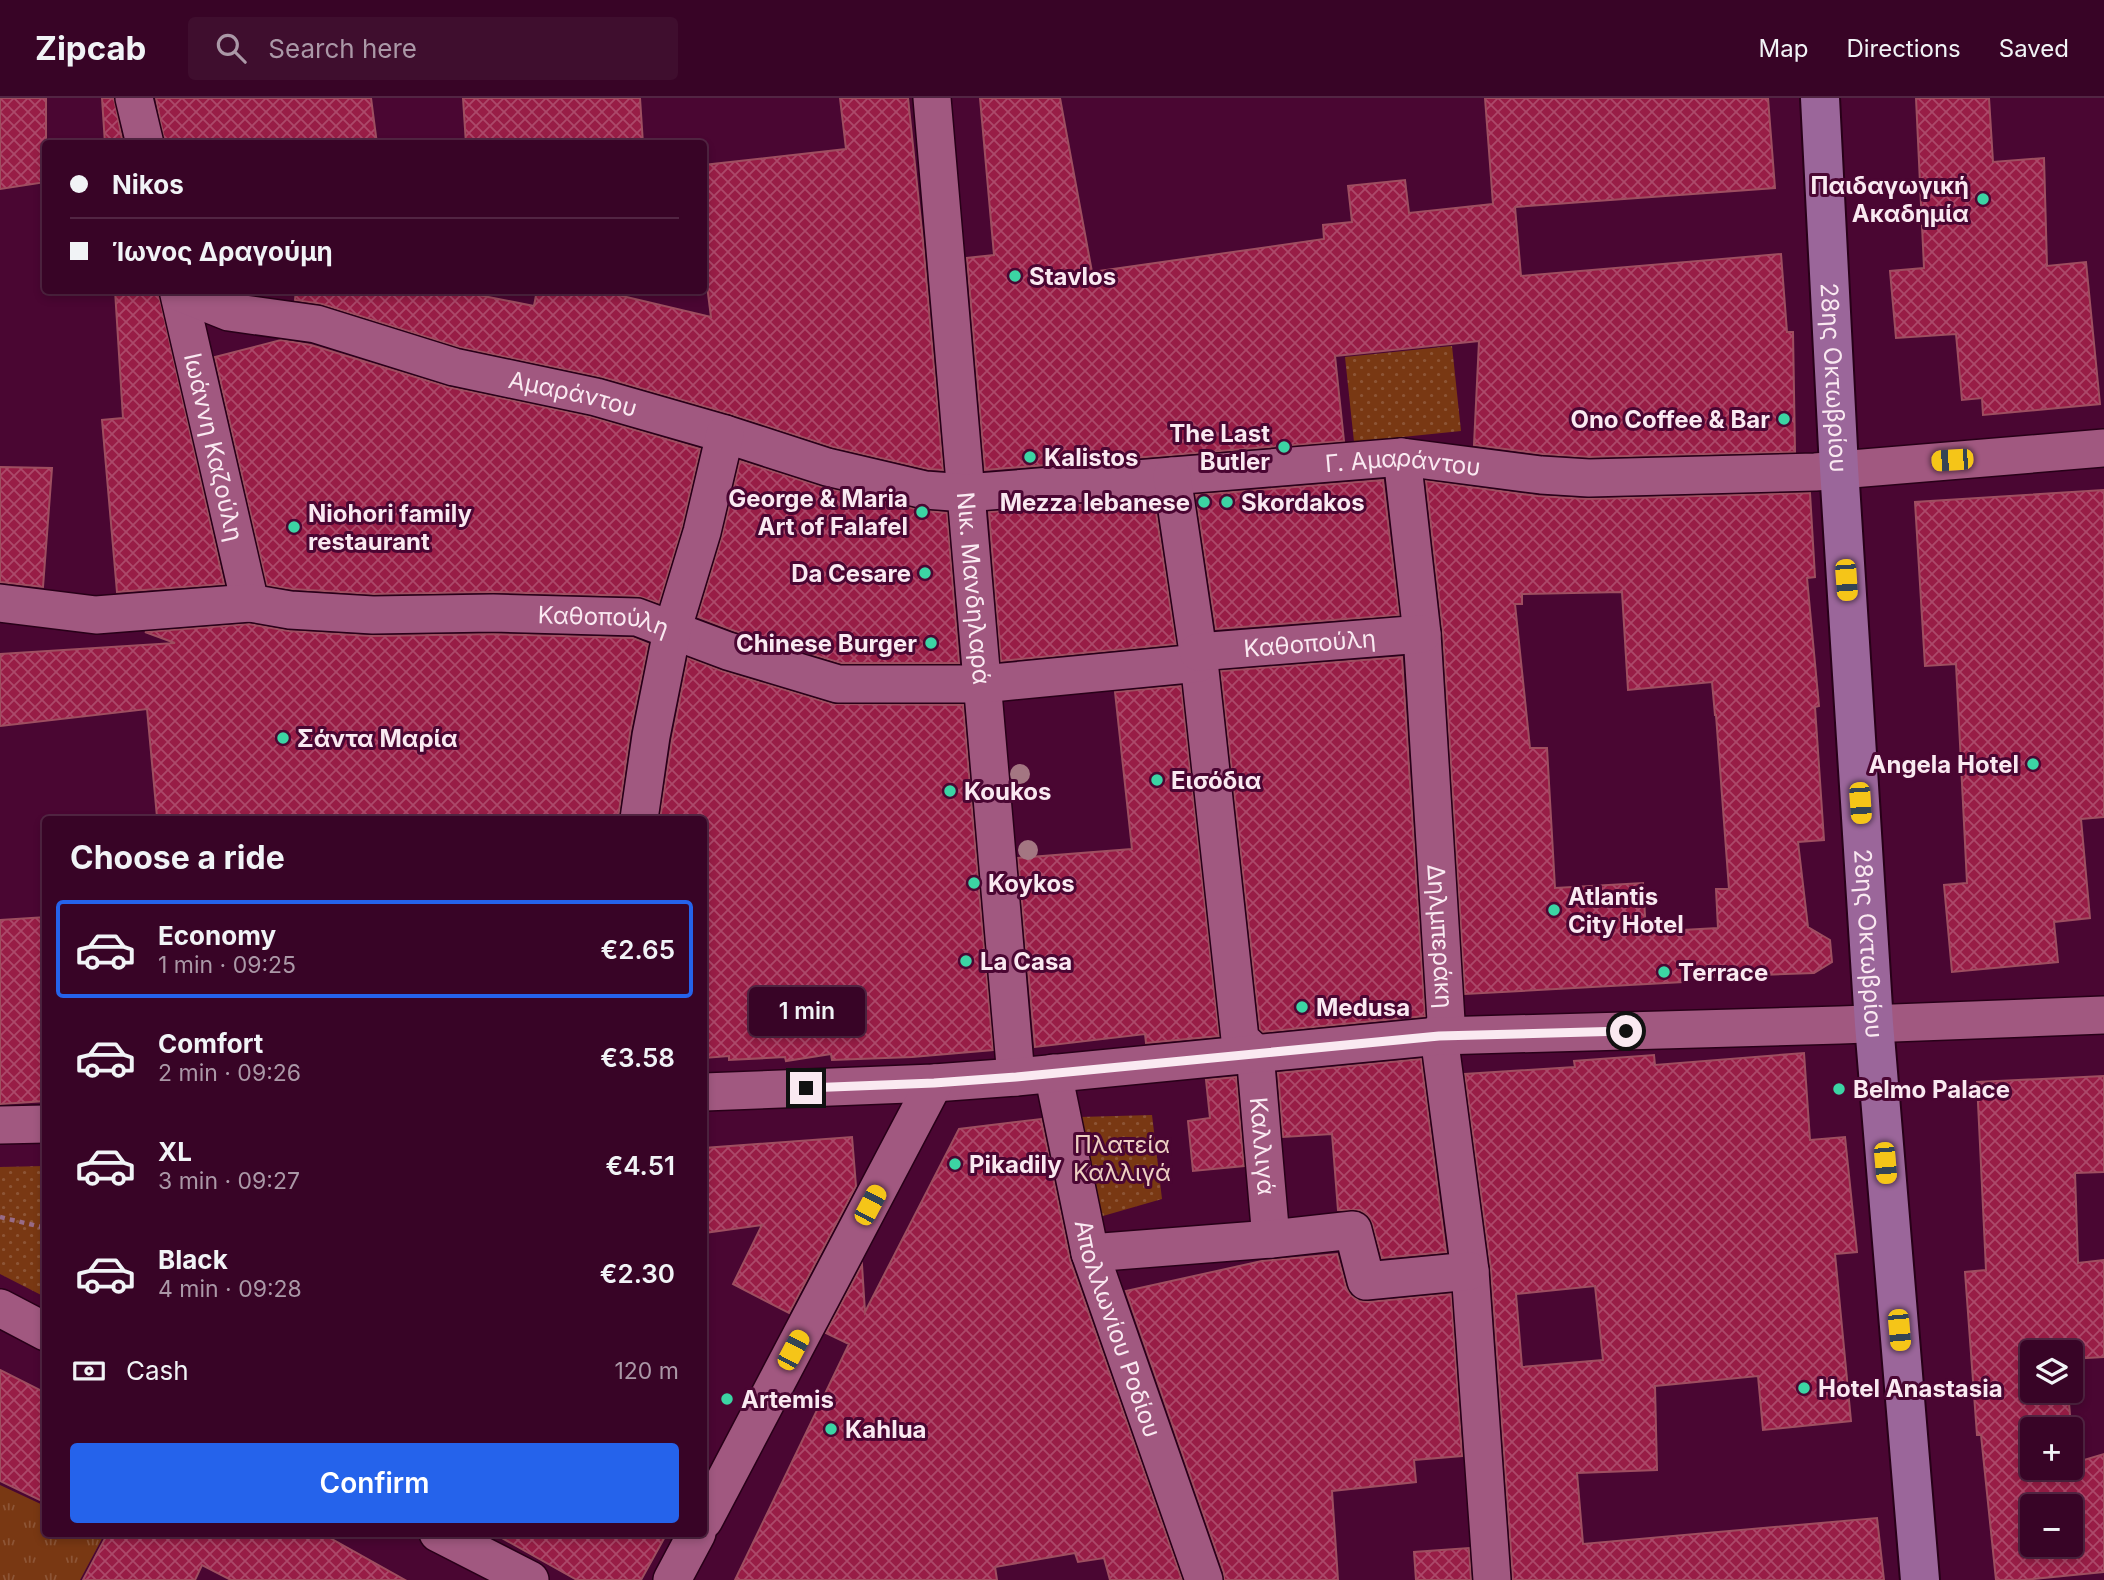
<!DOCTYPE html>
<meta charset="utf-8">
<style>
:root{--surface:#380426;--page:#3f0e2e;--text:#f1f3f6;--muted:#ab98a7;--line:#522543;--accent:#2563eb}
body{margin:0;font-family:Inter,sans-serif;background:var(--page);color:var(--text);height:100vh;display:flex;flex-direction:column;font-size:26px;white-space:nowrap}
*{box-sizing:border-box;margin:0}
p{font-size:23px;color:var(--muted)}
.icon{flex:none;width:38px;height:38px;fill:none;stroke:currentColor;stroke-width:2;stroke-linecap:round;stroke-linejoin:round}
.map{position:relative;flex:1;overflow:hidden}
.drawer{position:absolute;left:42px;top:718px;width:665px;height:721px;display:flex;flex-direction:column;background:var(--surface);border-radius:7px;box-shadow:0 4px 10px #0003,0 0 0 2px var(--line)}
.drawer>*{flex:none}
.top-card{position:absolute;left:42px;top:42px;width:665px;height:154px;border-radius:7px;box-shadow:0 4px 10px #0003,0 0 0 2px var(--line);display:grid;align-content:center;height:154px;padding:0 28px;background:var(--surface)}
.tools{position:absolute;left:2020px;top:1242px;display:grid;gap:14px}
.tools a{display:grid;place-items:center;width:63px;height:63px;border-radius:7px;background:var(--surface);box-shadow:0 4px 10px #0003,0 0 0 2px var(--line);font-size:35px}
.end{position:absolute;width:32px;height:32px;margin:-16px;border:9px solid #fae9f1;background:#111;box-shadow:0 0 0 4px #111}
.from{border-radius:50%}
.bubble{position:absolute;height:49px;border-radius:7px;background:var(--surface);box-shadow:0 4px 10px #0003,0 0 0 2px var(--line);font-size:23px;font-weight:600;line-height:49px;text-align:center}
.car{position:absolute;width:21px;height:42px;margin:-21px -10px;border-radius:9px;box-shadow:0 0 5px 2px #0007;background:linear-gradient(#f5c518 24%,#345 0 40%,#f5c518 0 76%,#345 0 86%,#f5c518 0)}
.top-card b{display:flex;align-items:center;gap:24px;height:66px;font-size:26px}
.top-card b+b{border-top:2px solid var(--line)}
.top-card i{width:18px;height:18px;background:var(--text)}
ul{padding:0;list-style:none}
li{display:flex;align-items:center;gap:21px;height:98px;margin:0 14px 10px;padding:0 14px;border:4px solid transparent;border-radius:7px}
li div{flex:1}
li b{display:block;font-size:26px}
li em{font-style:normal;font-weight:600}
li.selected{border-color:var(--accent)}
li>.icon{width:63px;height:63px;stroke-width:1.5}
h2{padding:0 28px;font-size:32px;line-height:84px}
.pay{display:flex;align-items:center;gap:18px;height:77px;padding:0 28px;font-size:26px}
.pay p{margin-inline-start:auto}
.cta{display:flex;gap:14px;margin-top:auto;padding:14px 28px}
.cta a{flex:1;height:80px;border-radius:7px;background:var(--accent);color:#fff;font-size:28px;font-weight:600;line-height:80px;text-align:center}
header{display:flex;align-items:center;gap:42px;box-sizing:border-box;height:98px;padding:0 35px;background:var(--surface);border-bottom:2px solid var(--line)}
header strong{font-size:33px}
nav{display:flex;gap:38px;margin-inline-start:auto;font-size:24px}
.search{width:490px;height:63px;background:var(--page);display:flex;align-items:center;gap:18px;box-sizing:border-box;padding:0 24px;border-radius:7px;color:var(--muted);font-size:26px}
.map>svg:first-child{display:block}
.grass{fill:url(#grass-tufts)}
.park{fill:url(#park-dots)}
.building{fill:url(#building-cross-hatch);stroke:#9e4e60;stroke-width:2;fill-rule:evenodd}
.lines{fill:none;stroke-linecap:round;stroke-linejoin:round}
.street-casing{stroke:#280018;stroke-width:40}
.secondary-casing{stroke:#280018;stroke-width:42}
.path{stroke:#986b87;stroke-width:4.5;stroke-dasharray:5 5;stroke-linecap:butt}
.street{stroke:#a15880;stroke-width:37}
.secondary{stroke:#9b669a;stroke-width:38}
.tree{fill:#a47682}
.route{stroke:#fae9f1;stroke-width:9}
.poi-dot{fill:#3cd4a4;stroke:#4a0632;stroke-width:2.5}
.labels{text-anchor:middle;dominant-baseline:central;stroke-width:6;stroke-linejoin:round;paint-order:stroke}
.poi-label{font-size:24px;font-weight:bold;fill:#fae9f1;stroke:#4a0632;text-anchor:start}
.street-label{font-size:24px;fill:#fae9f1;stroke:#4a0632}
.park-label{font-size:24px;fill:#eed1c3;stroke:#4a0632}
</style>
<header>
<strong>Zipcab</strong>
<div class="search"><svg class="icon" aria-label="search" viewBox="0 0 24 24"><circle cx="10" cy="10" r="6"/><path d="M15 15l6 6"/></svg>Search here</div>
<nav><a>Map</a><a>Directions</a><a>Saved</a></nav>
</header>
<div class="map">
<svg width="2104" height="1482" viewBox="0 0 2104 1482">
<defs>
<pattern id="grass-tufts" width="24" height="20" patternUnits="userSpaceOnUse" patternTransform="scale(1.75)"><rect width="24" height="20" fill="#793813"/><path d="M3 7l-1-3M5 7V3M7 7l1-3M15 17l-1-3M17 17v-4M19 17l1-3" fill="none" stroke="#8d5536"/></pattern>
<pattern id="park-dots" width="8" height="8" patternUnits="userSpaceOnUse" patternTransform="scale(1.75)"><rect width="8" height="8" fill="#793813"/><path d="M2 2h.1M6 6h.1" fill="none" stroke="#8d5536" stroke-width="1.8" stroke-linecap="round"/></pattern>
<pattern id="building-cross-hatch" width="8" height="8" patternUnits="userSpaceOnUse" patternTransform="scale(1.75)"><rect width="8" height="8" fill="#981d46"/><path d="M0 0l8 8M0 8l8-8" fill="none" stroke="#ac496a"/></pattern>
</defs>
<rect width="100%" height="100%" fill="#4a0632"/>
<path class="grass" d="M0,1387L45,1408L46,1435H105L80,1482H0Z"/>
<path class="park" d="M1452,248L1461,333L1354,344L1345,259Z
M1152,1017L1162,1101L1096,1120L1079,1019Z
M45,1068H46L45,1199L0,1176V1069Z"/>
<path class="building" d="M0,0H46V84L0,91Z
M102,0H114L123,46H105Z
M156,0H371L377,46H165Z
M463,0H640L643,46H466Z
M840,0H908L923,143L943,372L928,371L833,349L731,316L602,279L459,249L322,206L295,202L296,192H453L534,208L537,192H597L711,219L704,164V67L846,51Z
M980,0H1060L1092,174L1324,141L1323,127L1352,124L1348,88L1405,82L1409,115L1493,106L1485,0H1768L1775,90L1515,109L1521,178L1781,156L1787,234H1793L1795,354L1589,359L1543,356L1474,347L1479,243L1335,258L1344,343L985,372L967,160L994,157Z
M1916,0H1989L1993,64L2044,60L2047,168L2086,164L2100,306L1983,317L1982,300L1962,302L1956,236L1896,240L1890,173L1924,170Z
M115,192H158L224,486L117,494L102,322L123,320Z
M281,242L311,247L448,289L591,319L700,351L682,429L659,505L638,498L494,494L373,496L292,491L267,487L215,259Z
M740,363L822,389L920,412L947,415L959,565H841L735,533L698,519L722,439Z
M0,369L52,370L43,489L0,484Z
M1383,382L1399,517L1216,531L1196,397Z
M1426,383L1538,398L1588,401L1810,395L1815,479L1807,480L1819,608L1815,609L1824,742L1798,744L1808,829L1830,842L1832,864L1814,875L1683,880V884L1465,896L1443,535ZM1622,494L1628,592L1712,584L1715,617H1716L1729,791H1716L1718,830L1646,834L1643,785L1555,790L1547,650H1530L1515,506H1522V496Z
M2104,392V719L2081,721L2090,820L2054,824L2058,864L1952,874L1944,787L1967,785L1956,566L1925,568L1915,404Z
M1154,401L1176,546L1001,563L989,414Z
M249,526L289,533L372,538L493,536L633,540L648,546L630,635L618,721H184L183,717L157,719L147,611L0,628V556L175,545L145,534Z
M1402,559L1425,918L1263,934L1260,931L1221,573Z
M688,560L722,573L832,606L963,607L993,952L912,959L832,962L831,956L786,963L785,959L729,962V958L704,960V721H660L672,642Z
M1181,588L1219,938L1146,945L1145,936L1035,949L1018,760L1132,751L1115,594Z
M46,819V1003L0,1006V822Z
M1804,955L1810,1042L1845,1039L1857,1154L1835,1156L1851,1323L1763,1332L1758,1278L1655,1288L1657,1372L1577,1375L1583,1446L1877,1420L1884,1482H1513L1491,1171L1465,976L1575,969L1574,963L1654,957L1655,967ZM1595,1188L1603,1262L1522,1269L1516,1196Z
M1421,961L1446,1154L1382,1160L1373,1127L1368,1118L1360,1112H1338L1332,1036L1283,1039L1278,975Z
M2104,978V1074L2075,1075L2078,1165L2104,1162V1259L2070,1261V1255H2032V1293H2068L2074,1365L2104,1356V1474L2023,1482H1996L1981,1337H1977L1965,1174L1986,1172L1977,984ZM2032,1332H2070V1370H2032ZM2032,1409H2070V1447H2032Z
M1236,979L1244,1068L1193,1073L1188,1023L1210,1020L1206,982Z
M1041,1021L1070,1162L1182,1482H1110L1104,1460L1078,1464L1075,1455L995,1469L997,1482H735L849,1246L826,1235L862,1167L865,1214L959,1031Z
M852,1039L856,1088L789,1215L733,1186L762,1127L704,1135V1050Z
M1337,1156L1346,1189L1351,1197L1359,1203L1368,1204L1451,1196L1462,1358L1414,1362L1416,1384L1332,1393L1338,1482H1224V1475L1126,1193L1262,1163Z
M0,1272L46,1295V1405L0,1383Z
M108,1435H321L405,1482H231L202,1467L195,1482H83Z
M493,1435H667L641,1482H577Z
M1469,1450L1471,1482H1416L1414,1454Z"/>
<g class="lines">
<defs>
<g id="street">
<path d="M134,0L145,46"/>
<path id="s1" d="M932,0L1016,979"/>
<path id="s2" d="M178,192L250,505"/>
<path id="s3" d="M179,194L229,214L316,226L454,269L596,299L725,336L827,369L925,392L966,395L1402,359L1541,377L1589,380L1815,374L2104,350"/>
<path id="s4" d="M1402,359L1422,536L1446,923L1439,938L1470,1173L1492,1482"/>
<path id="s5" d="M1172,378L1198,554L1240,941L1255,955L1271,1141"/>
<path id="s6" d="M0,505L96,517L250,505L290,512L373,517L493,515L637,519L728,553L838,586H982L1199,565"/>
<path id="s7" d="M1198,554L1422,536"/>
<path d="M639,721L651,638L672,533L702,434L725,336"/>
<path id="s8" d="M1053,975L1090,1155L1204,1482"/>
<path d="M704,994L934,985L1016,979L1439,938L1840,927L2104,917"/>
<path d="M0,1027L46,1026"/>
<path d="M1090,1155L1271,1141L1353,1132L1366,1183L1470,1173"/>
<path d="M0,1210L46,1234"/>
<path d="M704,1422L934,985"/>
<path d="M438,1435L530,1482"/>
<path d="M672,1482L697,1435"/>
</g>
<g id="secondary">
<path id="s9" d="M1820,0L1839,370L1874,926L1920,1482"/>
</g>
</defs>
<use href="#street" class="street-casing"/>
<use href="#secondary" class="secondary-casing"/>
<path class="path" d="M0,1119L46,1130"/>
<use href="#street" class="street"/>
<use href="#secondary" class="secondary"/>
</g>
<g class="tree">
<circle cx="1020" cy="676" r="10"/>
<circle cx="1028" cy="752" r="10"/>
</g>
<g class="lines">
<path class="route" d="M806,990L934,985L1016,979L1439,938L1626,933"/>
</g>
<g class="poi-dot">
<circle cx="1983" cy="101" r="7"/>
<circle cx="1015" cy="178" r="7"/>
<circle cx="1784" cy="321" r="7"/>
<circle cx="1284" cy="349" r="7"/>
<circle cx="1030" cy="359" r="7"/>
<circle cx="1204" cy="404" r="7"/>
<circle cx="1227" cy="404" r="7"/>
<circle cx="922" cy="414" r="7"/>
<circle cx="294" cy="429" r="7"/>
<circle cx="925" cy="475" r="7"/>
<circle cx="931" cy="545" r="7"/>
<circle cx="283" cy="640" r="7"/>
<circle cx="2033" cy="666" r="7"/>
<circle cx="1157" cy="682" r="7"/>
<circle cx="950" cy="693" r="7"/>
<circle cx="974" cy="785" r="7"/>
<circle cx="1554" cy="812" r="7"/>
<circle cx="966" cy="863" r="7"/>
<circle cx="1664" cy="874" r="7"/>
<circle cx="1302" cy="909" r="7"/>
<circle cx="1839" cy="991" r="7"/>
<circle cx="955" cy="1066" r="7"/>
<circle cx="1804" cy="1290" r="7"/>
<circle cx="727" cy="1301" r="7"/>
<circle cx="831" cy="1331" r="7"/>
</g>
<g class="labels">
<g class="poi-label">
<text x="1969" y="87" text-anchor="end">Παιδαγωγική<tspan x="1969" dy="28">Ακαδημία</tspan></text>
<text x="1029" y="178">Stavlos</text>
<text x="1770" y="321" text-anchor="end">Ono Coffee &amp; Bar</text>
<text x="1270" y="335" text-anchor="end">The Last<tspan x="1270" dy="28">Butler</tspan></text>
<text x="1044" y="359">Kalistos</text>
<text x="908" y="400" text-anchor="end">George &amp; Maria<tspan x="908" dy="28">Art of Falafel</tspan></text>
<text x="1190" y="404" text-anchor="end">Mezza lebanese</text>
<text x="1241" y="404">Skordakos</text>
<text x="308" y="415">Niohori family<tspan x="308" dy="28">restaurant</tspan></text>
<text x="911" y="475" text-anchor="end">Da Cesare</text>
<text x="917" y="545" text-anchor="end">Chinese Burger</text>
<text x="297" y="640">Σάντα Μαρία</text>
<text x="2019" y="666" text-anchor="end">Angela Hotel</text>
<text x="1171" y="682">Εισόδια</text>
<text x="964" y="693">Koukos</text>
<text x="988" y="785">Koykos</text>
<text x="1568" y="798">Atlantis<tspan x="1568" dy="28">City Hotel</tspan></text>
<text x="980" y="863">La Casa</text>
<text x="1678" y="874">Terrace</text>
<text x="1316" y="909">Medusa</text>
<text x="1853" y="991">Belmo Palace</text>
<text x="969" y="1066">Pikadily</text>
<text x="1818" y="1290">Hotel Anastasia</text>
<text x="741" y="1301">Artemis</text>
<text x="845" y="1331">Kahlua</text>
</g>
<g class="street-label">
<text stroke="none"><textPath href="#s9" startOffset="280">28ης Οκτωβρίου</textPath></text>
<text stroke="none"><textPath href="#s3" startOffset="408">Αμαράντου</textPath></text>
<text stroke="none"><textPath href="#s2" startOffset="161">Ιωάννη Καζούλη</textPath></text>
<text stroke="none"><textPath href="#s3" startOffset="1253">Γ. Αμαράντου</textPath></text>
<text stroke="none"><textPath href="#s1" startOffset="492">Νικ. Μανδηλαρά</textPath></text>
<text stroke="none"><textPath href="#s6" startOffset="606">Καθοπούλη</textPath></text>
<text stroke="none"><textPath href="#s7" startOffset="112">Καθοπούλη</textPath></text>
<text stroke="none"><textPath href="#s4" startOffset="481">Δηλμπεράκη</textPath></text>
<text stroke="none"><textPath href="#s9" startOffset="847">28ης Οκτωβρίου</textPath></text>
<text stroke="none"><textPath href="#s5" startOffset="681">Καλλιγά</textPath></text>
<text stroke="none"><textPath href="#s8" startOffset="264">Απολλωνίου Ροδίου</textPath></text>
</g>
<g class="park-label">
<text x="1122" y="1046">Πλατεία<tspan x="1122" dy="28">Καλλιγά</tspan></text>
</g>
</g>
</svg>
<div class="tools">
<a><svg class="icon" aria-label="layers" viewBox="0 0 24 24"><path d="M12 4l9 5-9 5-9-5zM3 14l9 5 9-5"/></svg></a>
<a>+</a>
<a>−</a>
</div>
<i class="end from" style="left:1626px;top:933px"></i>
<i class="end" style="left:806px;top:990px"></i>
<div class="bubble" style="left:749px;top:889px;width:116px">1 min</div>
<i class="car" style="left:1952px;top:362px;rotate:266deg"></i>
<i class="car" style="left:1846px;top:482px;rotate:176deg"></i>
<i class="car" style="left:1860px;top:705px;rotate:176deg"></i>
<i class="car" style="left:1885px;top:1065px;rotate:175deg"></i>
<i class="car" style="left:870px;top:1107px;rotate:28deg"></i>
<i class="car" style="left:1899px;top:1232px;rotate:175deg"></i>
<i class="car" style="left:793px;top:1252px;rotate:28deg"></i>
<div class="top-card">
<b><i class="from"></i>Nikos</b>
<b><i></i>Ίωνος Δραγούμη</b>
</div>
<section class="drawer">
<h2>Choose a ride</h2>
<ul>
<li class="selected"><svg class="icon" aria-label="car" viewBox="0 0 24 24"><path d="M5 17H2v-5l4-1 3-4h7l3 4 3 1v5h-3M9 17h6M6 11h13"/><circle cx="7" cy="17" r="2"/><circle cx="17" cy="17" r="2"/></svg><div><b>Economy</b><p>1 min · 09:25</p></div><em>€2.65</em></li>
<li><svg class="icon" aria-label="car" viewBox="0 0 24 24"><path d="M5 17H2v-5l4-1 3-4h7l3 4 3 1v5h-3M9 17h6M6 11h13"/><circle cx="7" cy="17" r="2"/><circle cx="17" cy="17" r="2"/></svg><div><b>Comfort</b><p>2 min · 09:26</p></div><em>€3.58</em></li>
<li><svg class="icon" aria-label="car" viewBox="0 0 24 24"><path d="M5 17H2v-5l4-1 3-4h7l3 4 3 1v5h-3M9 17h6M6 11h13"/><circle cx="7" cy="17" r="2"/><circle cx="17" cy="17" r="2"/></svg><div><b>XL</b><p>3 min · 09:27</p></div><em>€4.51</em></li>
<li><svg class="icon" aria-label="car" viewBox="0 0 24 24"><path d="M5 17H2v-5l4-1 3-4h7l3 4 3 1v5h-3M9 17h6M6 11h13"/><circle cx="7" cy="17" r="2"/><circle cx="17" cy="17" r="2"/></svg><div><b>Black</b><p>4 min · 09:28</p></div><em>€2.30</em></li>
</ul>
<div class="pay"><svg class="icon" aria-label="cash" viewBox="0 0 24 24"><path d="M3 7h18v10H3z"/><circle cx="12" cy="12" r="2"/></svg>Cash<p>120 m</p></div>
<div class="cta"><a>Confirm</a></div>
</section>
</div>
